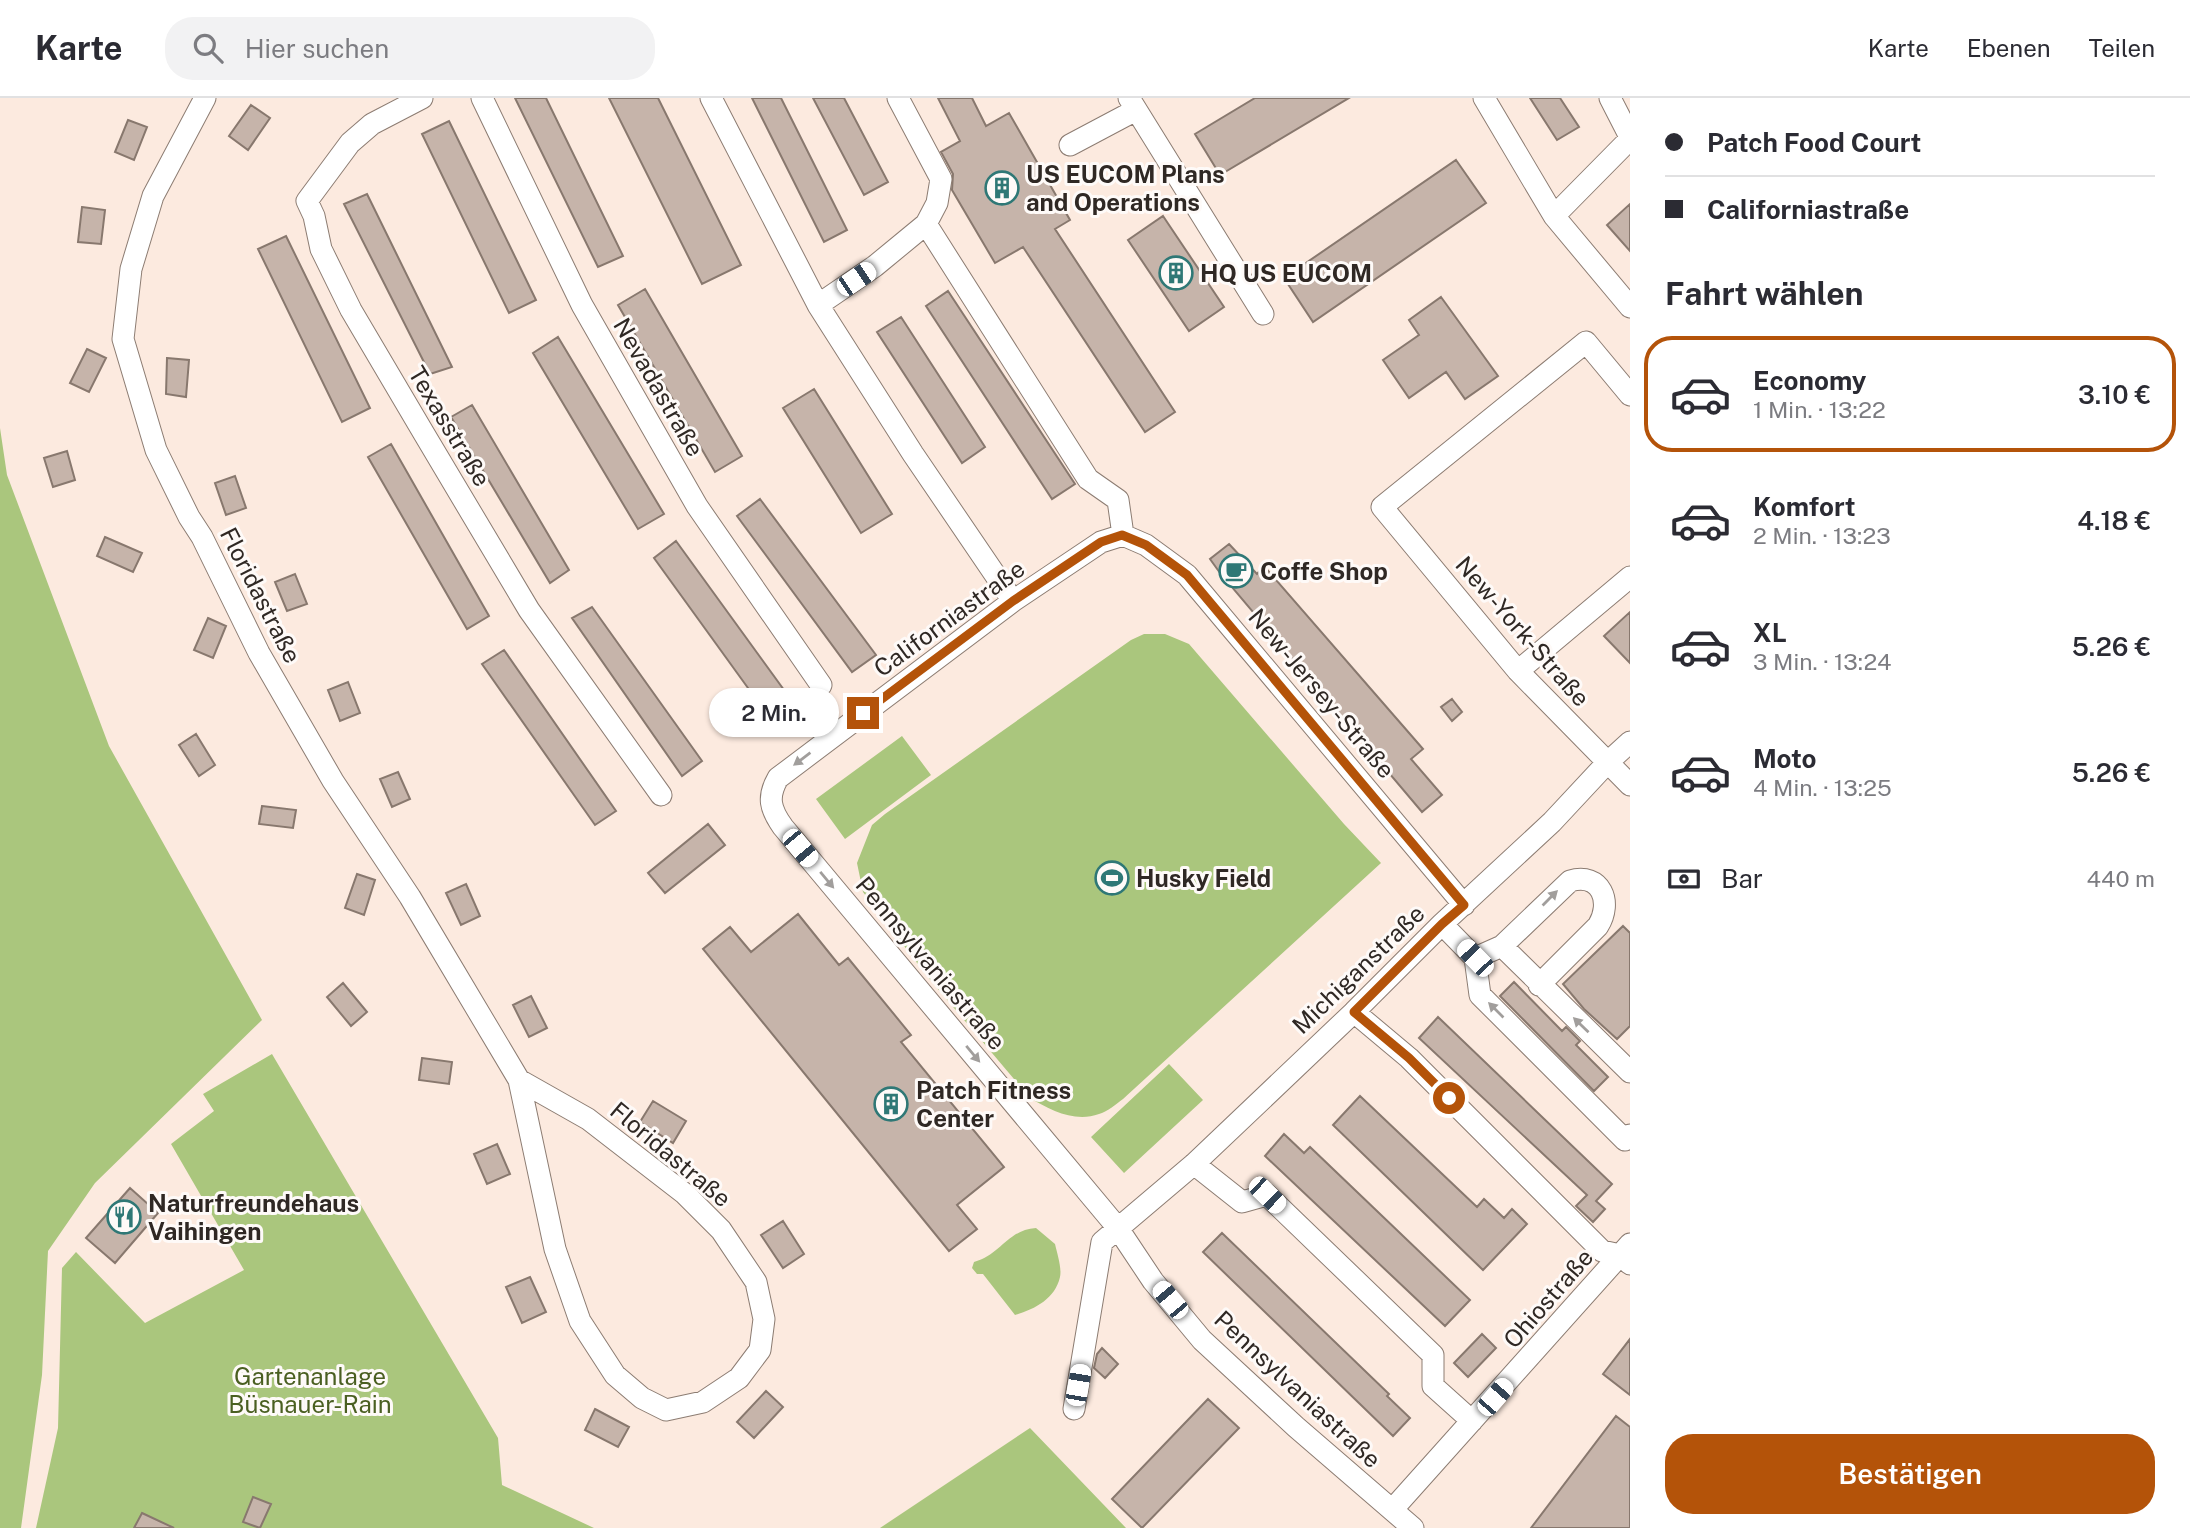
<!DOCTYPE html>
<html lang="de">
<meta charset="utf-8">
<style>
:root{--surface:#fff;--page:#f2f2f3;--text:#2b2b33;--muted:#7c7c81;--line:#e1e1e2;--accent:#b45309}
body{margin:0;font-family:"Public Sans",sans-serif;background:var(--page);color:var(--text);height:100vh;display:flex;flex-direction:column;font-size:26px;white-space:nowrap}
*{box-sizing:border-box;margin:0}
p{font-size:23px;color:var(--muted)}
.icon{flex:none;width:38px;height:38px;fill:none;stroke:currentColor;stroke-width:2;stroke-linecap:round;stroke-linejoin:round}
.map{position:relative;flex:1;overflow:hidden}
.side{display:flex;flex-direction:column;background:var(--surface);width:560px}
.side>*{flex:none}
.guide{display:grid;align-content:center;height:154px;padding:0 35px;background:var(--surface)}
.end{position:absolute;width:32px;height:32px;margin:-16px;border:9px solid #b45309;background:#fff;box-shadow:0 0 0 4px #fff}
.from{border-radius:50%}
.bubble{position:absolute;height:49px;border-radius:24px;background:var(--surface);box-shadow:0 2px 5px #0004;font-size:23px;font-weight:600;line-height:49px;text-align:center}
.car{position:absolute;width:21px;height:42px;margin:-21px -10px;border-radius:9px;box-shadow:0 0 5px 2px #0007;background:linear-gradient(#fff 24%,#345 0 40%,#fff 0 76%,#345 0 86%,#fff 0)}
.guide b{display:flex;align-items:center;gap:24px;height:66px;font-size:26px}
.guide b+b{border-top:2px solid var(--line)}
.guide i{width:18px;height:18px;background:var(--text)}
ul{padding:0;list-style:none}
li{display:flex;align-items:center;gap:21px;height:116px;margin:0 14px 10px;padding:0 21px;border:4px solid transparent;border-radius:28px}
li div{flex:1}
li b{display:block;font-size:26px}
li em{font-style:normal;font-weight:600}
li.active{border-color:var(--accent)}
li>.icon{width:63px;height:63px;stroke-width:1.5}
h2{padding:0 35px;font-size:32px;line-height:84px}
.pay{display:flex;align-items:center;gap:18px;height:77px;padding:0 35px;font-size:26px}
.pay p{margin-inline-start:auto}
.action{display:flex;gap:14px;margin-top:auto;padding:14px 35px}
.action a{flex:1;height:80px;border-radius:28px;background:var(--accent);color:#fff;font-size:28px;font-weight:600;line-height:80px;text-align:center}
header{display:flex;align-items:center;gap:42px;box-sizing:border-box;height:98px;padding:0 35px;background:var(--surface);border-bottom:2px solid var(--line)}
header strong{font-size:33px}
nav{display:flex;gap:38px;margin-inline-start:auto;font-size:24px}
.search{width:490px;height:63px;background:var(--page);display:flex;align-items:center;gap:18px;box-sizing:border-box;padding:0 24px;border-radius:28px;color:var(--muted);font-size:26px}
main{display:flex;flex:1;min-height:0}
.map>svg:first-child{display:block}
.green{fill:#aac67d}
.building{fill:#c6b4aa;stroke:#88786e;stroke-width:2}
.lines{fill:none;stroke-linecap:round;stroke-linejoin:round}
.minor-casing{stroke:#8c7c72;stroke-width:23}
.minor{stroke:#fff;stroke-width:21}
.oneway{fill:#a19e9c}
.route{stroke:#b45309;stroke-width:9}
.labels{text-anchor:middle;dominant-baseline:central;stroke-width:6;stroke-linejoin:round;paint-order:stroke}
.poi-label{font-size:24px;font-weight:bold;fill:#2f2824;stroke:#fefaf8;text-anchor:start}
.street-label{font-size:24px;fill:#2f2824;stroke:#fefaf8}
.park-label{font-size:24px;fill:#4a5f21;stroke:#fefaf8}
</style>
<header>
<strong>Karte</strong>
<div class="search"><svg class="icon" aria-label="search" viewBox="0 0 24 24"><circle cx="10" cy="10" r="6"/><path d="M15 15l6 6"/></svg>Hier suchen</div>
<nav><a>Karte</a><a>Ebenen</a><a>Teilen</a></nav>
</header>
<main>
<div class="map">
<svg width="1630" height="1430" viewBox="0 0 1630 1430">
<rect width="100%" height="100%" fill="#fceadf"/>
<path class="green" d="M0,330L7,377L109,648L262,922L95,1085L48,1153L42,1277L21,1430H0Z
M1144,536H1165L1189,546L1344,726L1381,765L1123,1001C1116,1006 1107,1014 1099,1016C1075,1025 1050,1012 1030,1000L927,878L863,794L857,765L872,727L885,716L1131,542Z
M902,638L931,677L845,741L816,701Z
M272,956L498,1340L502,1387L594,1430H36L58,1330L62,1170L76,1154L145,1225L244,1172L171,1046L214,1013L203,996Z
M1169,966L1203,1002L1124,1075L1091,1039Z
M1036,1130L1055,1146C1057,1155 1062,1170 1060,1179C1055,1201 1035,1211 1015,1217L983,1176H977L972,1170L974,1164C1001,1157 1007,1132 1036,1130Z
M1030,1330L1126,1430H880Z"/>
<path class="building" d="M515,0H546L623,158L598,169Z
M609,0H658L741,167L702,186Z
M752,0H781L847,132L824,144Z
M813,0H844L888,84L864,97Z
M938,0H972L986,28L1009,15L1070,122L1055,131L1175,314L1145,334L1023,149L995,165L952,92L953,76L941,54L960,43Z
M1255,0H1349L1220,77L1195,36Z
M1530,0H1560L1579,29L1557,42Z
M251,7L270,20L248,52L229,38Z
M128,22L147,29L134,62L115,54Z
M449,23L536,202L509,215L422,36Z
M1456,62L1486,105L1313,224L1284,180Z
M367,96L395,153L452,269L430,276L344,106Z
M1630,106V153L1607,127Z
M82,109L105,112L101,146L78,144Z
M1163,118L1224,209L1189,233L1128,142Z
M286,138L370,310L342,324L258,151Z
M645,191L742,358L715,374L618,207Z
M948,193L1075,386L1052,401L926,208Z
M1441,199L1498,278L1465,301L1446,274L1409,300L1383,262L1419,237L1409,222Z
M901,219L985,349L962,365L877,234Z
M558,239L664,416L638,431L533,255Z
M87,251L106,260L89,294L70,285Z
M167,260L189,262L186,299L166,296Z
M814,291L892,416L861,435L783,310Z
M472,307L569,472L550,485L451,319Z
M391,346L489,518L467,531L368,359Z
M67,353L75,382L53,389L44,360Z
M235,378L246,410L226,417L215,385Z
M760,401L876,557L852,574L737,418Z
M105,439L142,455L133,474L97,458Z
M676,443L792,603L769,619L654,460Z
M1229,446L1257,476L1264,468L1423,651L1411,661L1442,697L1422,714L1220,475L1210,461Z
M295,476L307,506L287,513L275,484Z
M592,509L702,663L682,678L572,520Z
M1630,514V565L1604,538Z
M208,520L226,528L213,560L194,552Z
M504,552L616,713L595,727L482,566Z
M348,584L360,615L340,623L328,592Z
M1452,601L1462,614L1452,623L1441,609Z
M196,636L215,667L199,678L179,647Z
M398,674L410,701L392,709L380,681Z
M262,708L296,712L293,730L259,726Z
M708,726L725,747L665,795L648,775Z
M357,776L375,782L364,817L345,810Z
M466,786L480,818L461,827L446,795Z
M798,816L839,867L848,860L911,937L901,944L1004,1069L957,1107L977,1131L949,1153L703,851L730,829L751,854Z
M1623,828L1630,835V928L1617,941L1584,911L1563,886Z
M1514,884L1562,933L1566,929L1580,943L1576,947L1608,979L1594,993L1500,898Z
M343,885L367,914L351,928L327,899Z
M531,898L547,930L529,939L513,907Z
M1438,919L1612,1086L1596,1103L1605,1111L1593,1124L1576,1108L1587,1097L1419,940Z
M422,960L452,964L449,986L419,982Z
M1360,998L1477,1109L1484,1101L1504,1120L1512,1111L1527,1126L1483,1172L1333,1027Z
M653,1003L686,1023L673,1045L640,1024Z
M1284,1036L1304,1055L1310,1049L1470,1202L1445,1228L1265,1058Z
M497,1046L510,1076L487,1086L474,1056Z
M130,1090L158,1115L115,1165L86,1140Z
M783,1123L804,1156L783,1170L761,1137Z
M1222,1135L1389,1296L1387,1298L1410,1320L1393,1338L1203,1154Z
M530,1179L546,1214L522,1225L506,1189Z
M1482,1236L1496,1250L1468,1279L1454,1265Z
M1630,1241V1297L1603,1276Z
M1102,1250L1118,1266L1105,1280L1094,1270L1097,1256Z
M766,1293L783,1309L754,1340L737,1324Z
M1208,1301L1239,1330L1142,1430L1112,1401Z
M595,1311L629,1329L618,1349L585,1332Z
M1616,1318L1630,1329V1430H1531Z
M253,1399L271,1406L260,1430L243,1424Z
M142,1415L174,1430H134Z"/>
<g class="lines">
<defs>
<path id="minor" d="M205,0L153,98L131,171L123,241L156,352L189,419L202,439L259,555L333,683L410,799L519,982L555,1151L580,1223L615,1277L642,1300L666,1312L703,1304L739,1280L760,1252L764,1221L756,1184L721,1132L685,1096L588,1021L519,982
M422,0L372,26L350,45L307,103L314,118L321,151L351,212L423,334L529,512L661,697
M482,0L582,207L697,408L821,587
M711,0L818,207L913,356L1013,503
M898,0L941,81L937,105L926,126L1088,381L1118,402L1123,437
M1129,0L1263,216
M1484,0L1554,118L1630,209
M1610,0L1630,39
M1070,47L1136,12
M1554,118L1630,41
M818,207L875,168L926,126
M1630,297L1586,244L1382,409L1518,573L1630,687
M1123,437L1101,444L1013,503L778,680C767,699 770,711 783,729L1117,1129L1153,1183L1202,1242L1296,1329L1413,1430
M1123,437L1146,447L1187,477L1464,807
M1518,573L1630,479
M1442,826L1475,860L1502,848L1630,974
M1502,848L1570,783C1601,774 1613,804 1598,828L1539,887
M1475,860L1480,897L1625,1042L1630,1037
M1354,914L1409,960L1602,1153L1620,1157L1630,1166
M1194,1066L1242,1104L1267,1097L1433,1257V1288L1472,1323
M1074,1311L1102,1144L1194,1066L1354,914L1442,826L1552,724L1607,665L1630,644
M1392,1412L1630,1146"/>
</defs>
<use href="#minor" class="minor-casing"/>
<use href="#minor" class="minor"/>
</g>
<defs><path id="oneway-solid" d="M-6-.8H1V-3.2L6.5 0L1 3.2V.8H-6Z" transform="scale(1.75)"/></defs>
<g class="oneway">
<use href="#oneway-solid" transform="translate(802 661) rotate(143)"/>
<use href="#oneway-solid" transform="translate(827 782) rotate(50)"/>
<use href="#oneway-solid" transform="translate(1550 800) rotate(-45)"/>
<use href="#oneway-solid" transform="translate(1496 912) rotate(-135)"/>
<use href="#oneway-solid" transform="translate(1581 927) rotate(-136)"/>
<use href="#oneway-solid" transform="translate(973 956) rotate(50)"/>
</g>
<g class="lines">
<path class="route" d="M863,615L1013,503L1101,444L1122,437L1146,447L1187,477L1464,807L1442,826L1354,914L1409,960L1449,1000"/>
</g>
<defs>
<symbol id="building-ring" viewBox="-11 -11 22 22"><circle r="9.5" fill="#fefaf8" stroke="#2f7876" stroke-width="1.5"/><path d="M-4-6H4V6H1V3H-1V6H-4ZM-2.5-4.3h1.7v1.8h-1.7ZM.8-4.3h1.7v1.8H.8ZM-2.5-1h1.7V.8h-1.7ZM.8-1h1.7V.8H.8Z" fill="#2f7876"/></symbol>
<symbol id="cafe-ring" viewBox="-11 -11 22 22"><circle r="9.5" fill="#fefaf8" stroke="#2f7876" stroke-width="1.5"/><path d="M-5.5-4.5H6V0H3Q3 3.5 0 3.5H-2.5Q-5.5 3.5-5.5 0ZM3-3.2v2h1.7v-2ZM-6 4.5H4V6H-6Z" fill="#2f7876"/></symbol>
<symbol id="stadium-ring" viewBox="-11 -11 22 22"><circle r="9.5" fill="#fefaf8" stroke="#2f7876" stroke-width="1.5"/><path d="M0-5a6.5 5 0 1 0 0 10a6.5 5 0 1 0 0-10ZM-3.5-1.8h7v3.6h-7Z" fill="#2f7876"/></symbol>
<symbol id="restaurant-ring" viewBox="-11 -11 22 22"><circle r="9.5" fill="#fefaf8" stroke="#2f7876" stroke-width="1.5"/><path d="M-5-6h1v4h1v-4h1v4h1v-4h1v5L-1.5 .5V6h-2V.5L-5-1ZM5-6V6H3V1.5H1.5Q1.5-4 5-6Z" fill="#2f7876"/></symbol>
</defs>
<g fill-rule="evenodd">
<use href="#building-ring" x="983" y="71" width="38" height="38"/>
<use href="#building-ring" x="1157" y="156" width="38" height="38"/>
<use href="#cafe-ring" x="1217" y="454" width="38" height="38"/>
<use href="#stadium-ring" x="1093" y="761" width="38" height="38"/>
<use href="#building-ring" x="872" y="987" width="38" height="38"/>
<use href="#restaurant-ring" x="105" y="1100" width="38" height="38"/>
</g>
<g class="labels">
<g class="poi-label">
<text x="1026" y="76">US EUCOM Plans<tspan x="1026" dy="28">and Operations</tspan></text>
<text x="1200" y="175">HQ US EUCOM</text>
<text x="1260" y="473">Coffe Shop</text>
<text x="1136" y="780">Husky Field</text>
<text x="916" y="992">Patch Fitness<tspan x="916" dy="28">Center</tspan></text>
<text x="148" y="1105">Naturfreundehaus<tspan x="148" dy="28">Vaihingen</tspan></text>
</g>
<g class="street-label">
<text transform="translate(659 289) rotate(60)">Nevadastraße</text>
<text transform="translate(450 328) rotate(59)">Texasstraße</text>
<text transform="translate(261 497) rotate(63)">Floridastraße</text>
<text transform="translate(949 520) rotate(-36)">Californiastraße</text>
<text transform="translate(1523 533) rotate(49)">New-York-Straße</text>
<text transform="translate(1322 595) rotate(50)">New-Jersey-Straße</text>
<text transform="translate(931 865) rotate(50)">Pennsylvaniastraße</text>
<text transform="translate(1358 871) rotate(-44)">Michiganstraße</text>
<text transform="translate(671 1056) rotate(40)">Floridastraße</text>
<text transform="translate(1548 1200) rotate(-49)">Ohiostraße</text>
<text transform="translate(1298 1291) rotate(43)">Pennsylvaniastraße</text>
</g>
<g class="park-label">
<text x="310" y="1278">Gartenanlage<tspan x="310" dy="28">Büsnauer-Rain</tspan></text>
</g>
</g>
</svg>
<i class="end from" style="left:1449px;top:1000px"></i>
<i class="end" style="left:863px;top:615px"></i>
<div class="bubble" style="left:709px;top:590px;width:130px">2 Min.</div>
<i class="car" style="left:856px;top:181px;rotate:56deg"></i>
<i class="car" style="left:800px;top:750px;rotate:140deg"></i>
<i class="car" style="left:1475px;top:860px;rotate:316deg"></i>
<i class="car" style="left:1267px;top:1097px;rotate:134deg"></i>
<i class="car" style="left:1170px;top:1202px;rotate:320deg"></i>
<i class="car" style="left:1078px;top:1287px;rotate:10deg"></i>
<i class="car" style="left:1495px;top:1299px;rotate:41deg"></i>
</div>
<section class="side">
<div class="guide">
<b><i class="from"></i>Patch Food Court</b>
<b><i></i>Californiastraße</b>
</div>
<h2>Fahrt wählen</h2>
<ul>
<li class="active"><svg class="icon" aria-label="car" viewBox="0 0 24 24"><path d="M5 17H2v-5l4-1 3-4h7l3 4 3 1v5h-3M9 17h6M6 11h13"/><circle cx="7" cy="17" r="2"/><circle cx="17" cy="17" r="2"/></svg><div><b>Economy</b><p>1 Min. · 13:22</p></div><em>3.10 €</em></li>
<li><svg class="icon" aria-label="car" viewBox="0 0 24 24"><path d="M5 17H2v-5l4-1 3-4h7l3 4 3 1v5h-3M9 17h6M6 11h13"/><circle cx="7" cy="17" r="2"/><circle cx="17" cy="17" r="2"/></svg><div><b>Komfort</b><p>2 Min. · 13:23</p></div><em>4.18 €</em></li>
<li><svg class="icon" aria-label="car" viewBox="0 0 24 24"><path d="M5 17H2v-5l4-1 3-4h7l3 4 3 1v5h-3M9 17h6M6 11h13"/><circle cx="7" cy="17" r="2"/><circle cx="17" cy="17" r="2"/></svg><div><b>XL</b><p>3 Min. · 13:24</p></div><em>5.26 €</em></li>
<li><svg class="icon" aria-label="car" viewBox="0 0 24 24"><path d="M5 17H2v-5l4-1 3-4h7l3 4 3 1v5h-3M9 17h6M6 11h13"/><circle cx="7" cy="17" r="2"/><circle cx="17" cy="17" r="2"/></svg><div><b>Moto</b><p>4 Min. · 13:25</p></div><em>5.26 €</em></li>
</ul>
<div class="pay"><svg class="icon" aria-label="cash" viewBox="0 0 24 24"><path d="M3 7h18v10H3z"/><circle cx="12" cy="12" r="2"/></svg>Bar<p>440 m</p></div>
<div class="action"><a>Bestätigen</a></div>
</section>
</main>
